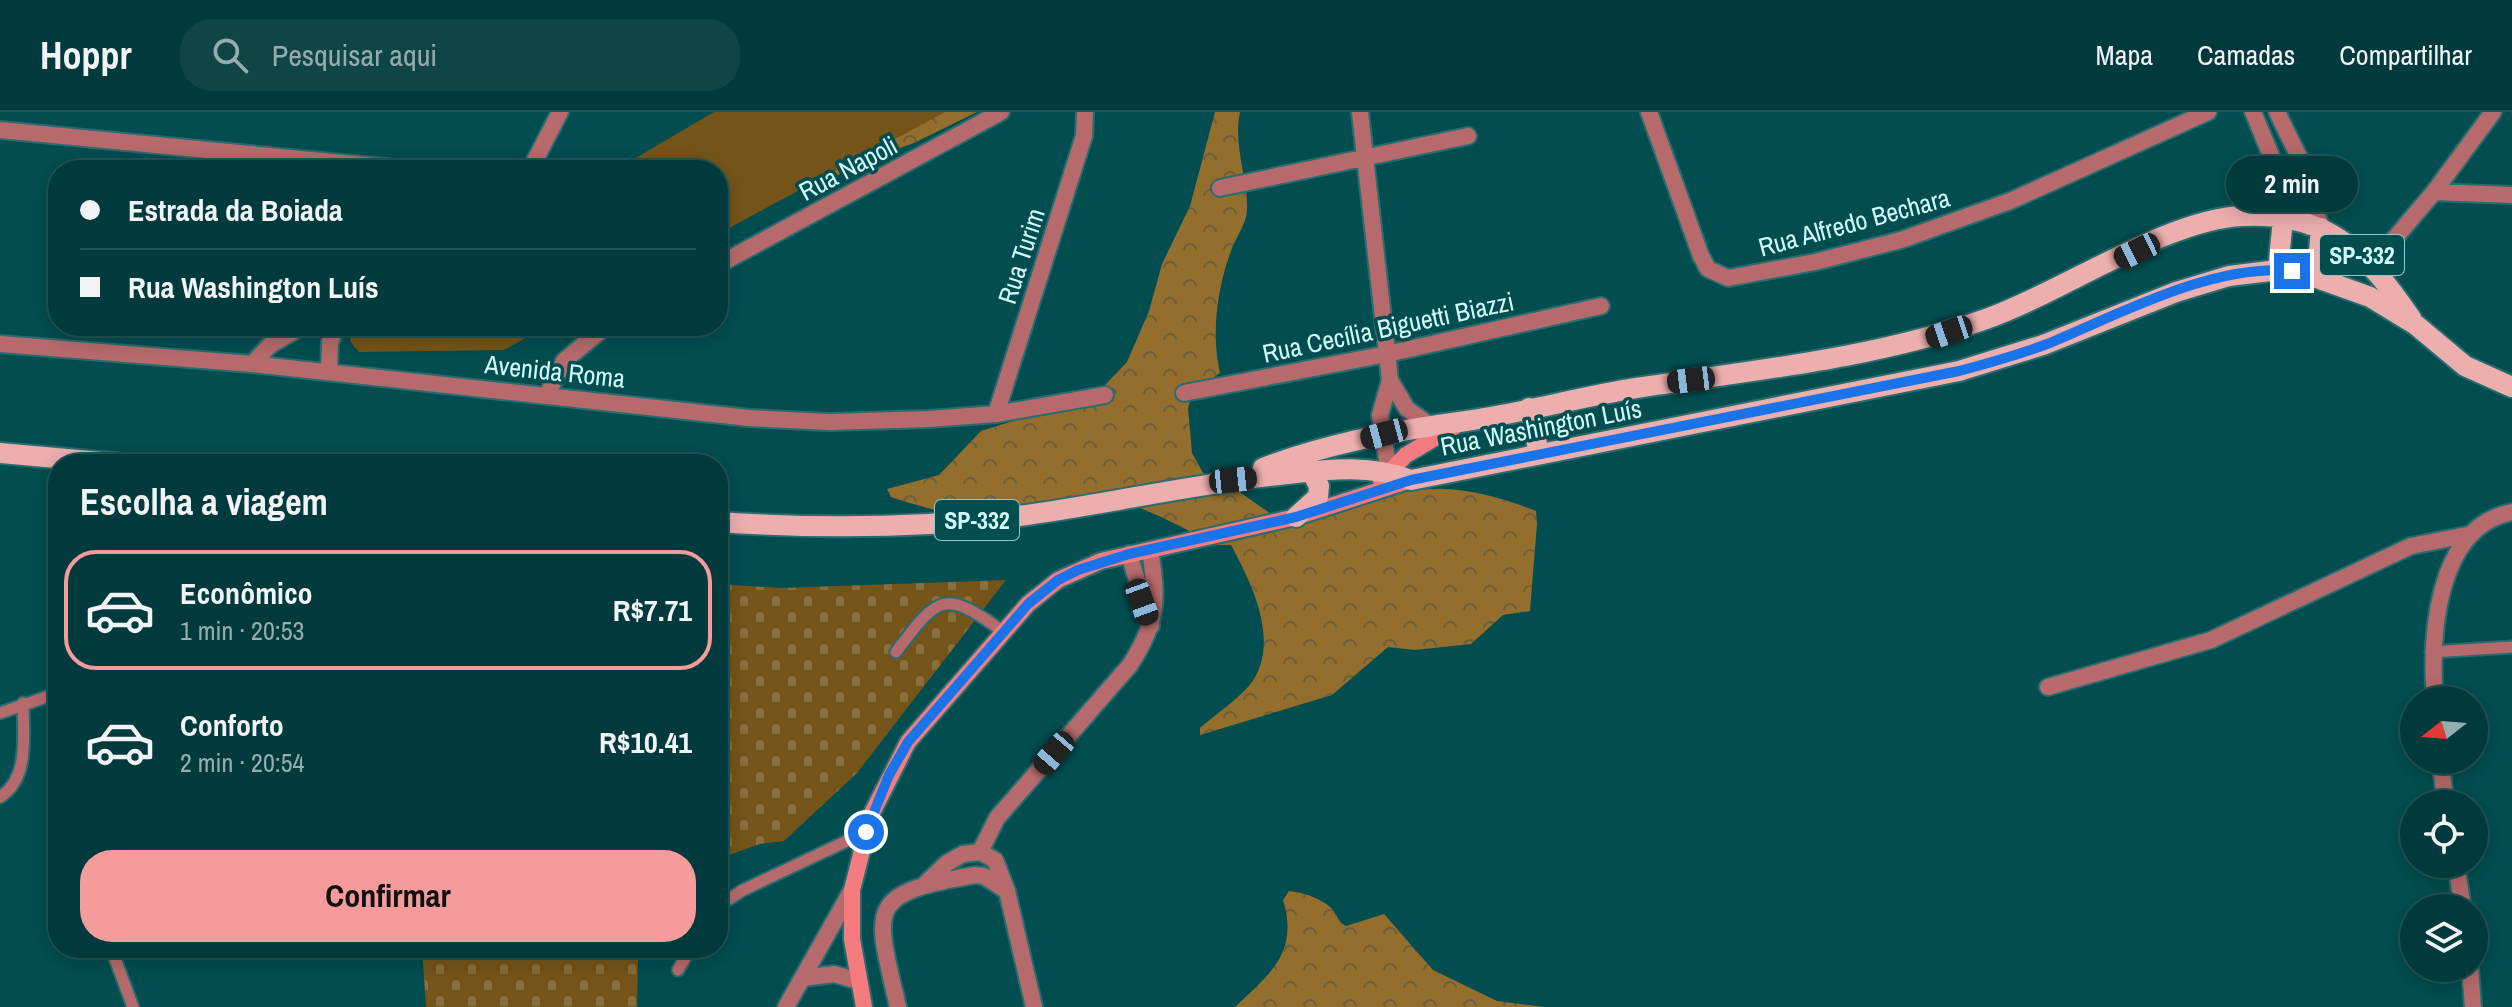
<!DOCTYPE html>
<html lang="pt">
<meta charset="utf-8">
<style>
:root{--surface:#013a3c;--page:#0f4547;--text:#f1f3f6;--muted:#96adaf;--line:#235456;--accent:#f59b9c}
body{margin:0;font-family:"Archivo Narrow",sans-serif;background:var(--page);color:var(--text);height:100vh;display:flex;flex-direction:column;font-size:30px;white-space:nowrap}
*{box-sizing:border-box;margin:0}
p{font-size:26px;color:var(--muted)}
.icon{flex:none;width:44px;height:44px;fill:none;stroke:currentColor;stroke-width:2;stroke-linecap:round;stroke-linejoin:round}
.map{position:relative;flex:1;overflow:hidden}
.side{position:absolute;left:48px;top:342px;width:680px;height:504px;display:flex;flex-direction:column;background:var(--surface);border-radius:32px;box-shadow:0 4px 20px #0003,0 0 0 2px var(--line)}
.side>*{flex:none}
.banner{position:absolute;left:48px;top:48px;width:680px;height:176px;border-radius:32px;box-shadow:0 4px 20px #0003,0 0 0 2px var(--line);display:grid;align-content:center;height:176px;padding:0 32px;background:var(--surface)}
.needle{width:52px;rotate:253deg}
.controls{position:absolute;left:2400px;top:574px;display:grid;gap:16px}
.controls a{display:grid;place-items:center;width:88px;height:88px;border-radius:50%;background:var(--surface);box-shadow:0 4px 20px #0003,0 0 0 2px var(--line);font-size:40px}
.end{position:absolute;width:36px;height:36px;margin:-18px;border:10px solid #1a73e8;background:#fff;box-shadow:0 0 0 4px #fff}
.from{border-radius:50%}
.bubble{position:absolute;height:56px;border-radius:28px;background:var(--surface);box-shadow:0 4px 20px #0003,0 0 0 2px var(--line);font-size:26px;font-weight:700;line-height:56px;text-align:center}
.car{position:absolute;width:24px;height:48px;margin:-24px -12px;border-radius:10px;box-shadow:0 0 6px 2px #0007;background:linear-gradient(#222 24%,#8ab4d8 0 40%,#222 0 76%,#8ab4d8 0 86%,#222 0)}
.banner b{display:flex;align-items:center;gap:28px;height:76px;font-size:30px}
.banner b+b{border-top:2px solid var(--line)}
.banner i{width:20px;height:20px;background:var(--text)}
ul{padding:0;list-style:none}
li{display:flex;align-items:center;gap:24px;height:120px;margin:0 16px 12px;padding:0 16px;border:4px solid transparent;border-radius:32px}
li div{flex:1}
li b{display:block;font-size:30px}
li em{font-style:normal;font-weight:700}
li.active{border-color:var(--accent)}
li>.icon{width:72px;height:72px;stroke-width:1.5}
h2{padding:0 32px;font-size:36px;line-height:96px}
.button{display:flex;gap:16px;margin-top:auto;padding:16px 32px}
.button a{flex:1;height:92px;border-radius:32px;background:var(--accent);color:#111;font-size:32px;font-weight:700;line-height:92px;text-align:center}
header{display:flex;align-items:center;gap:48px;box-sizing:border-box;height:112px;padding:0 40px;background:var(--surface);border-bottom:2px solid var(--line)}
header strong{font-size:38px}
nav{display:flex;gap:44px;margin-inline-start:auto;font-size:28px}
.search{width:560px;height:72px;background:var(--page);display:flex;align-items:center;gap:20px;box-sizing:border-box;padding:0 28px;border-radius:32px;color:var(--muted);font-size:30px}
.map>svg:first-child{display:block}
.forest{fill:url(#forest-crowns)}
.cemetery{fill:url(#cemetery-stones)}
.green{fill:#745419}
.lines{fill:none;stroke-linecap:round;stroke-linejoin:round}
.service-casing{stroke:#276c6f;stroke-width:15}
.minor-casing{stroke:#276c6f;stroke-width:20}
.tertiary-casing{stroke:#276c6f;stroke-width:20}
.secondary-casing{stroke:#276c6f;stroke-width:20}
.primary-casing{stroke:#276c6f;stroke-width:24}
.service{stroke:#b66a6b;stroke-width:11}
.minor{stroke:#b66a6b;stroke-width:16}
.tertiary{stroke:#b66a6b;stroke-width:16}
.secondary{stroke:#f47c81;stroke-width:16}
.primary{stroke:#edaeae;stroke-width:20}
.route{stroke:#1a73e8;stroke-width:10}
.labels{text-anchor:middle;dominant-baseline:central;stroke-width:7;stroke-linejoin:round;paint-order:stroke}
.shield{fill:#014d50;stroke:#94c6c8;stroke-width:2}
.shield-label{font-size:24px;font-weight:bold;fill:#d3fafb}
.street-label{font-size:26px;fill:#d3fafb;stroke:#014d50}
</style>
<header>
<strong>Hoppr</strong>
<div class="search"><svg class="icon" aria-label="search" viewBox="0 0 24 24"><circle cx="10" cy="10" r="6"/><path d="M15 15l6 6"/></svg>Pesquisar aqui</div>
<nav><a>Mapa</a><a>Camadas</a><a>Compartilhar</a></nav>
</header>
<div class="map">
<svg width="2512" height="895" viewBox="0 0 2512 895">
<defs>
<pattern id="forest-crowns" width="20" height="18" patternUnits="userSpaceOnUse" patternTransform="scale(2)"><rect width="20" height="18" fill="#936e2d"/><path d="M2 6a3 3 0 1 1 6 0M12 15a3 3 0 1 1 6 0" fill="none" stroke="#6d5e3a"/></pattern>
<pattern id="cemetery-stones" width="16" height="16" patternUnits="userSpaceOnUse" patternTransform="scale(2)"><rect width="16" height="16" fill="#745419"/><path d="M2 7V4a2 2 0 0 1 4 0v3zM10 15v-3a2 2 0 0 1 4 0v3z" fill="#876e3b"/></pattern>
</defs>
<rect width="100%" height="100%" fill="#014d50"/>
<path class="forest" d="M737,0H977L914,31L861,50L833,66L814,64Z
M1215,0H1240C1232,36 1252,77 1246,105C1243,116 1235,128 1231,139C1217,176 1211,223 1220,261L1193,280L1188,296L1192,341L1203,361L1238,379L1290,415C1338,401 1395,374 1446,377C1475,378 1508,388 1536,399L1537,412L1530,499L1503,503L1471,532L1415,538L1388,535L1332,583L1200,623V616C1215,603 1234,590 1248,575C1283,534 1252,472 1231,433H1210C1197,419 1115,382 1100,385C1069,391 1036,410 1005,410C977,411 918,394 891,385L887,377L939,363L981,319L1074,290L1105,273L1127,250L1149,199L1162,152L1190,94Z
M1289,779C1302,780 1324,787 1333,798C1339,806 1337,809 1346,814L1384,802L1433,858L1497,889L1545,895H1235C1270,862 1299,840 1283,788Z"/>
<path class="cemetery" d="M1006,468L857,661L784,729L760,732L718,747V472L781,476Z
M422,836H643L638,848L637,895H426Z"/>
<path class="green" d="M714,0H945L718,122V58H615Z
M353,214H548L504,238L359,240C350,231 347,226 353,214Z"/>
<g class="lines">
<defs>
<path id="service" d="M896,540C937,486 943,475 1002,519
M2431,540L2512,535
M0,601L58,581
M0,685C30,666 23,623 23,591
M718,794L743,778L866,720
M111,836L133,895
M678,858L691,836"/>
<path id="minor" d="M1360,0L1390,268L1407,297L1428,312
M1649,0L1701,144L1708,157L1728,166L1815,150L1901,128L2010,89L2208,0
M2253,0L2275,53L2283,106
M2277,0L2299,45L2321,116
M0,18L416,58
M530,58L560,0
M1220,76L1468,24
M2434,80L2512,83
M2373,152L2434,80L2493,0
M718,153L1001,0
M0,232L252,252L749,306L829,310L929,307L996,302L1105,283
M252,252L270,233L303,214
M329,260L330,230L337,214
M548,281L564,249L606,214
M1184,281L1387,242L1601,194
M996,302L1084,24L1085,0
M1389,360L1380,303L1390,268
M1129,442L1151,514
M2048,575L2211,528L2411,434L2472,422
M980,740L997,706L1130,553C1158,510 1158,488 1150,438
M923,774L947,751L963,742L980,740L995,748L1007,779L1034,895
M898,895C875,795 864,782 975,763L984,764L1007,779"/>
<path id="tertiary" d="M2435,588C2430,527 2435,415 2512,400
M2440,648L2446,692
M2456,752L2463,796
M2470,856L2473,895
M803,866L834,862L858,869
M786,895L852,778"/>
<path id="secondary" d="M1381,369L1406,343L1455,314
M864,895L852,827V778L871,703L908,630L1028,492L1058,468L1101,449L1296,405L1411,368"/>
<path id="primary" d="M2278,158L2283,106
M2306,162L2319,140L2321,116
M1529,296L1539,341
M0,341L123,352
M1263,356C1328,331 1398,318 1466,309C1523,301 1579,285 1636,276C1754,258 1873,247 1986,207C2063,180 2166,107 2243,104C2329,100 2366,141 2411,206
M1296,405L1318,385L1319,374L1311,359
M718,410C820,417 926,416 1027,403C1112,391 1195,372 1279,363C1325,358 1367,351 1411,368L1959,259L2043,233L2176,180L2229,164L2278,158L2306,162L2370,185L2416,213L2465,254L2512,275"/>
</defs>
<use href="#service" class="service-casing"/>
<use href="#minor" class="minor-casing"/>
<use href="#tertiary" class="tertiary-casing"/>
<use href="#secondary" class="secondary-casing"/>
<use href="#primary" class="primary-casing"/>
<use href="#service" class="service"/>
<use href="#minor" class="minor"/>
<use href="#tertiary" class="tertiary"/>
<use href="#secondary" class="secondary"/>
<use href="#primary" class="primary"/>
</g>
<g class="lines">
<path class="route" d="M866,720L889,663L908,630L1028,492L1058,468L1078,458L1129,442L1296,405L1411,368L1959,259C1989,251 2018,243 2047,232C2118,203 2213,151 2292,159"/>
</g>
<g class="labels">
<g class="shield">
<rect x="2320" y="123" width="84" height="40" rx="6"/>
<rect x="935" y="388" width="84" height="40" rx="6"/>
</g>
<g class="shield-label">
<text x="2362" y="143">SP-332</text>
<text x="977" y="408">SP-332</text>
</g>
<g class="street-label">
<text transform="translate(848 56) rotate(-28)">Rua Napoli</text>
<text transform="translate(1854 110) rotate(-15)">Rua Alfredo Bechara</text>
<text transform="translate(1021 144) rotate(-72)">Rua Turim</text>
<text transform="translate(1388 215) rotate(-12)">Rua Cecília Biguetti Biazzi</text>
<text transform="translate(555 259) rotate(6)">Avenida Roma</text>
<text transform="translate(1541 315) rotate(-11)">Rua Washington Luís</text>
</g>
</g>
</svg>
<div class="controls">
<a><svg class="needle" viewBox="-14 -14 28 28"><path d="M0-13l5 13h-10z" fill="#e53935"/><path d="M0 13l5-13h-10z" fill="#96adaf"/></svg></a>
<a><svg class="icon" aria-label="locate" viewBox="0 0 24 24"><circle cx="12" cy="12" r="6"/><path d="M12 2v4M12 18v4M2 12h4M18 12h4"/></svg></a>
<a><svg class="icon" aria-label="layers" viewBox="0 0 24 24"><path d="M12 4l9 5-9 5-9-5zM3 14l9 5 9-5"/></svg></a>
</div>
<i class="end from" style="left:866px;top:720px"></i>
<i class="end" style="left:2292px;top:159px"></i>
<div class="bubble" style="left:2226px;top:44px;width:132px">2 min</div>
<i class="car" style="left:2137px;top:139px;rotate:244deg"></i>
<i class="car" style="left:1949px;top:220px;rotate:251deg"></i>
<i class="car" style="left:1691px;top:268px;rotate:263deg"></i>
<i class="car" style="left:1384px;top:322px;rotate:255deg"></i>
<i class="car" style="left:1233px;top:368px;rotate:84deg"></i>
<i class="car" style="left:1142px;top:490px;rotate:160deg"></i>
<i class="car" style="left:1054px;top:641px;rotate:221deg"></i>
<div class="banner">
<b><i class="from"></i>Estrada da Boiada</b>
<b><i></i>Rua Washington Luís</b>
</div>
<section class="side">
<h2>Escolha a viagem</h2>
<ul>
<li class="active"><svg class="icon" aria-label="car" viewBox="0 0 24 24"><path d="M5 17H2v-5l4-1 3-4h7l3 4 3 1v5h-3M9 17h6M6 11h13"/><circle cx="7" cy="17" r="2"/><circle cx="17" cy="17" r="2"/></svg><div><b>Econômico</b><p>1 min · 20:53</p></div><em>R$7.71</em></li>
<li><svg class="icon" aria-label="car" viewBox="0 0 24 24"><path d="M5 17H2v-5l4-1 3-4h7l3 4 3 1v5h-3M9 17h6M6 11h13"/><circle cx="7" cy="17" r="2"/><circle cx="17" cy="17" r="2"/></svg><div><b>Conforto</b><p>2 min · 20:54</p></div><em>R$10.41</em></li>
</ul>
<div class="button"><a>Confirmar</a></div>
</section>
</div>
